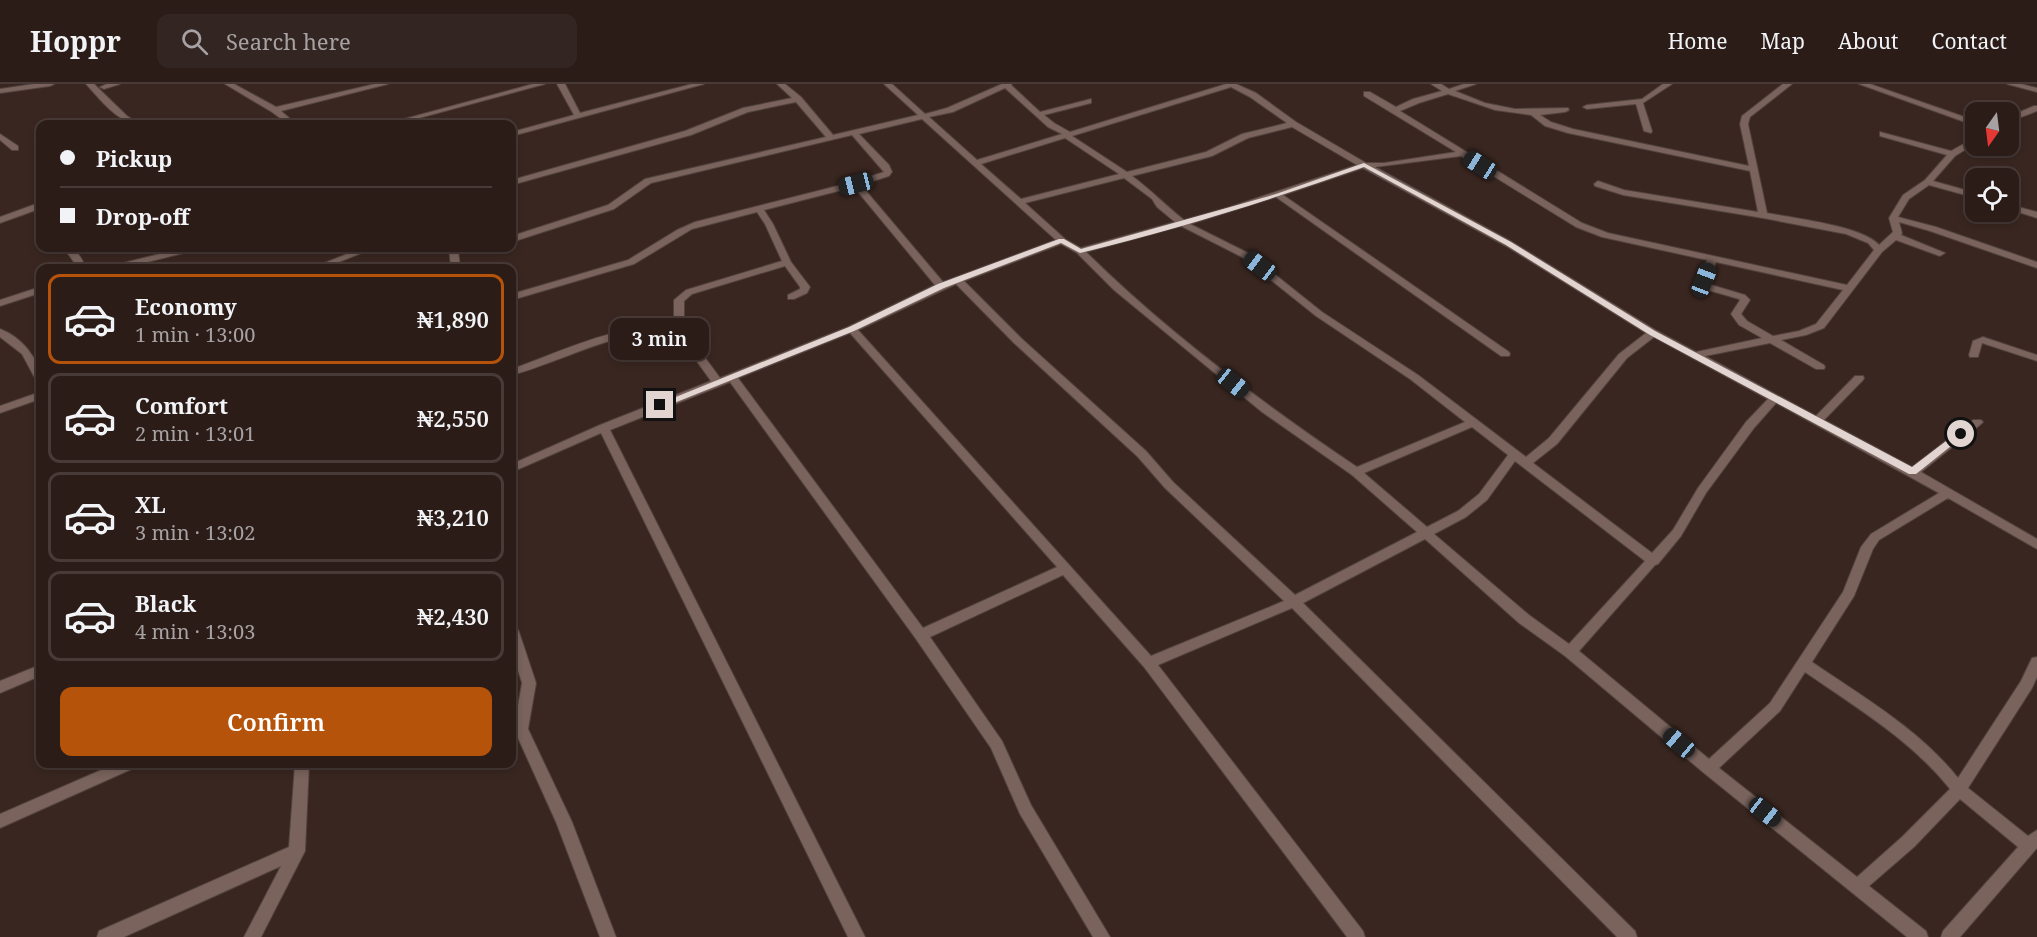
<!DOCTYPE html>
<meta charset="utf-8">
<style>
:root{--surface:#2b1c18;--page:#332521;--text:#f1f3f6;--muted:#a6a1a2;--line:#473a37;--accent:#b45309}
body{margin:0;font-family:"Noto Serif",serif;background:var(--page);color:var(--text);height:100vh;display:flex;flex-direction:column;font-size:22px;white-space:nowrap}
*{box-sizing:border-box;margin:0}
p{font-size:20px;color:var(--muted)}
.icon{flex:none;width:33px;height:33px;fill:none;stroke:currentColor;stroke-width:2;stroke-linecap:round;stroke-linejoin:round}
.map{position:relative;flex:1;overflow:hidden}
.details{position:absolute;left:36px;top:180px;width:480px;height:504px;display:flex;flex-direction:column;background:var(--surface);border-radius:12px;box-shadow:0 3px 9px #0003,0 0 0 2px var(--line)}
.details>*{flex:none}
.top-card{position:absolute;left:36px;top:36px;width:480px;height:132px;border-radius:12px;box-shadow:0 3px 9px #0003,0 0 0 2px var(--line);display:grid;align-content:center;height:132px;padding:0 24px;background:var(--surface)}
.needle{width:39px;rotate:194deg}
.tools{position:absolute;left:1965px;top:18px;display:grid;gap:12px}
.tools a{display:grid;place-items:center;width:54px;height:54px;border-radius:12px;background:var(--surface);box-shadow:0 3px 9px #0003,0 0 0 2px var(--line);font-size:30px}
.end{position:absolute;width:27px;height:27px;margin:-14px;border:8px solid #e2d5d1;background:#111;box-shadow:0 0 0 3px #111}
.from{border-radius:50%}
.bubble{position:absolute;height:42px;border-radius:12px;background:var(--surface);box-shadow:0 3px 9px #0003,0 0 0 2px var(--line);font-size:20px;font-weight:600;line-height:42px;text-align:center}
.car{position:absolute;width:18px;height:36px;margin:-18px -9px;border-radius:8px;box-shadow:0 0 4px 2px #0007;background:linear-gradient(#222 24%,#8ab4d8 0 40%,#222 0 76%,#8ab4d8 0 86%,#222 0)}
.top-card b{display:flex;align-items:center;gap:21px;height:57px;font-size:22px}
.top-card b+b{border-top:2px solid var(--line)}
.top-card i{width:15px;height:15px;background:var(--text)}
ul{padding:10px 0 0;list-style:none}
li{display:flex;align-items:center;gap:18px;height:90px;margin:0 12px 9px;padding:0 12px;border:3px solid var(--line);border-radius:12px}
li div{flex:1}
li b{display:block;font-size:22px}
li em{font-style:normal;font-weight:600}
li.selected{border-color:var(--accent)}
li>.icon{width:54px;height:54px;stroke-width:1.5}
.primary-button{display:flex;gap:12px;margin-top:auto;padding:12px 24px}
.primary-button a{flex:1;height:69px;border-radius:12px;background:var(--accent);color:#fff;font-size:24px;font-weight:600;line-height:69px;text-align:center}
header{display:flex;align-items:center;gap:36px;box-sizing:border-box;height:84px;padding:0 30px;background:var(--surface);border-bottom:2px solid var(--line)}
header strong{font-size:28px}
nav{display:flex;gap:33px;margin-inline-start:auto;font-size:21px}
.search{width:420px;height:54px;background:var(--page);display:flex;align-items:center;gap:15px;box-sizing:border-box;padding:0 21px;border-radius:12px;color:var(--muted);font-size:22px}
.map>svg:first-child{display:block}
.lines{fill:none;stroke-linecap:round;stroke-linejoin:round}
.minor-casing{stroke:#52423e;stroke-width:2}
.minor{fill:#79635c;fill-rule:evenodd}
.route{fill:#e2d5d1}
</style>
<header>
<strong>Hoppr</strong>
<div class="search"><svg class="icon" aria-label="search" viewBox="0 0 24 24"><circle cx="10" cy="10" r="6"/><path d="M15 15l6 6"/></svg>Search here</div>
<nav><a>Home</a><a>Map</a><a>About</a><a>Contact</a></nav>
</header>
<div class="map">
<svg width="2037" height="853" viewBox="0 0 2037 853">
<rect width="100%" height="100%" fill="#392620"/>
<g class="lines">
<defs>
<path id="minor" d="M34,0H54L50,2L0,9V5Z
M86,0H94L127,32L140,40C118,40 100,15 86,0Z
M107,0H120L104,5L100,3Z
M225,0H234L276,23L375,0H388L281,27L296,40H288L272,28Z
M533,0H545L397,40H386Z
M557,0H565L580,29L692,0H704L512,52V48L574,31Z
M777,0H785L801,13L833,51L918,31L884,0H892L925,30L947,24L1002,0H1012L1011,1L1040,28L1091,15V19L1044,31L1054,39L1070,48L1226,0H1236L1256,9L1296,38L1366,79H1384L1456,68L1364,12V8H1370L1396,23L1413,15L1442,7L1431,0H1441L1449,5L1464,0H1476L1455,7L1485,19L1515,25L1568,24L1569,26L1565,28L1540,31L1551,38L1573,45L1749,82L1740,40L1742,32L1783,0H1792L1750,33L1748,40L1767,129C1793,134 1863,142 1879,161L1893,148L1889,134L1903,111L1925,96L1947,71L1880,52V48L1951,67L1976,53V59L1955,72L1933,97L1976,109V114L1929,101L1909,115L1898,133L1936,143L2037,178V184L1930,147L1899,138L1902,149L1901,151L1945,169L1940,172L1937,171L1896,156L1882,168L1824,244L1806,251L1781,256L1824,281L1825,283L1824,285H1816L1770,259L1705,272L1816,332L1855,292H1863L1864,294L1863,296L1824,336L1912,383L1973,336H1981L1983,338L1981,340L1921,388L2037,455V465L1948,414L1879,456L1873,465L1854,512L1812,578C1863,613 1919,645 1958,694L2021,597L2032,574L2037,573V593L2032,604L1968,704L2028,752L2037,746V764L1960,853H1941L1943,847L2018,763L1960,715L1914,763L1869,802L1926,847L1928,853H1907L1704,689L1565,572L1519,539L1425,455L1303,519L1635,847L1637,853H1617L1292,524L1158,581L1363,847L1365,853H1347L1144,583L1063,491L930,553L1002,657L1031,721L1110,853H1093L1020,730L991,664L916,555L730,298L610,346L865,853H848L601,349L512,388V380L600,341L711,297L676,248C618,244 567,276 512,291V285C563,267 618,239 674,242V216L686,206L782,177L765,140L757,128L692,145L634,180L512,216V210L628,176L677,146L695,138L853,98L884,88L852,51L651,99L614,125L512,158V152L608,121L645,95L826,53L796,18L748,28L691,51L515,100H512V96L685,47L743,24L792,14ZM1231,3L1250,13L1287,39L1242,50L1206,68L1127,88L1072,52ZM1005,4L1048,43L1062,50L977,76L929,33L953,28ZM1448,10L1495,26L1531,31L1545,42L1568,49L1750,87L1758,128L1624,106L1598,97L1594,100L1595,102L1623,111L1763,134L1846,150L1868,159L1874,166L1847,201L1608,149L1582,139L1400,27L1419,19ZM922,35L1056,156L943,198L861,101L889,92L892,88L889,81L859,50ZM1292,43L1357,81L1230,123L1184,136C1165,121 1151,106 1132,92L1212,72L1248,54ZM1065,54L1119,90L1021,115L981,80ZM1461,72L1576,143L1602,153L1707,176L1698,200L1701,204L1739,215L1740,216L1731,230L1739,241L1762,254L1696,268L1657,247L1512,158L1375,83ZM1363,84L1506,162L1646,249L1619,270L1549,354L1526,373L1418,291L1322,228L1248,169L1190,140L1276,113L1501,272H1509L1510,270L1509,268L1283,111ZM1124,94L1152,115L1157,123L1175,138L1081,164L1065,155L1025,119ZM854,103L935,201L848,243L720,294L684,245V217L692,210L785,182L800,203V205L788,211V215H794L807,209L810,203L791,178L773,140L764,126ZM1181,142L1242,173L1316,232L1410,295L1465,338L1357,383C1262,319 1168,249 1086,168ZM1061,160L1077,169L1114,206L1262,328L1352,391L1417,448L1295,511L1173,398L1146,367L1022,255L964,197ZM1716,178L1843,206L1816,240L1799,247L1773,252L1747,237L1741,230L1750,216L1745,211L1708,200ZM956,200L1014,259L1138,373L1165,404L1284,517L1151,572L858,246ZM850,249L1057,483L923,544L738,294ZM1654,253L1768,315L1746,338L1698,404L1673,446L1652,469L1533,379L1557,360L1627,274ZM1776,319L1939,409L1871,450L1861,463L1843,508L1770,619L1709,675L1579,567L1655,481L1658,480L1681,452L1706,409L1754,344ZM1472,343L1508,371L1479,410L1458,427L1427,443L1364,389ZM1515,377L1645,477L1569,560L1529,531L1434,450L1466,433L1487,416ZM1805,588C1857,624 1911,656 1950,705L1902,753L1857,793L1719,684L1780,627Z
M1663,0H1672L1643,19L1652,47L1651,49L1644,47L1636,20L1587,25L1583,23L1587,21L1642,15Z
M1859,0H1870L1976,37V42Z
M2007,0H2021L2037,4V8Z
M2034,22H2037V27L2008,38V33Z
M0,50L18,62V66H12L0,56Z
M36,120L40,123L39,125L0,139V133Z
M2008,120L2037,128V134L2008,125Z
M61,164C77,164 80,171 86,184H78L69,171Z
M184,164H198L196,166L123,184H109L111,182Z
M362,164H374L324,184H312Z
M449,164H458L460,184H451Z
M40,203V209L0,222V216Z
M0,245C21,253 40,274 40,297L36,296L22,270L0,253Z
M1983,253L2037,271V277L1982,259L1978,273H1970L1969,271L1973,257Z
M40,308V315L0,329V322Z
M512,543L517,544L519,548L536,599L528,645L572,738L616,853H600L556,738L514,645L522,599L512,567Z
M40,581V592L0,609V597Z
M115,680H136L134,684L0,744V730Z
M295,680H309L305,767L261,853H244L281,782L124,853H97L99,847L289,763Z"/>
</defs>
<use href="#minor" class="minor-casing"/>
<use href="#minor" class="minor"/>
</g>
<path class="route" d="M1364,79L1511,158L1655,247L1912,383L1958,348L1966,350L1916,390H1909L1650,251L1506,161L1364,83C1270,116 1176,146 1080,169L1061,159L944,204L854,247L664,323L656,321L849,243L938,200L1059,155H1064L1081,165L1276,110Z"/>
</svg>
<div class="tools">
<a><svg class="needle" viewBox="-14 -14 28 28"><path d="M0-13l5 13h-10z" fill="#e53935"/><path d="M0 13l5-13h-10z" fill="#a6a1a2"/></svg></a>
<a><svg class="icon" aria-label="locate" viewBox="0 0 24 24"><circle cx="12" cy="12" r="6"/><path d="M12 2v4M12 18v4M2 12h4M18 12h4"/></svg></a>
</div>
<i class="end from" style="left:1961px;top:350px"></i>
<i class="end" style="left:660px;top:321px"></i>
<div class="bubble" style="left:610px;top:234px;width:99px">3 min</div>
<i class="car" style="left:1480px;top:81px;rotate:302deg"></i>
<i class="car" style="left:856px;top:100px;rotate:256deg"></i>
<i class="car" style="left:1260px;top:182px;rotate:307deg"></i>
<i class="car" style="left:1704px;top:196px;rotate:21deg"></i>
<i class="car" style="left:1233px;top:299px;rotate:129deg"></i>
<i class="car" style="left:1679px;top:659px;rotate:310deg"></i>
<i class="car" style="left:1765px;top:728px;rotate:128deg"></i>
<div class="top-card">
<b><i class="from"></i>Pickup</b>
<b><i></i>Drop-off</b>
</div>
<section class="details">
<ul>
<li class="selected"><svg class="icon" aria-label="car" viewBox="0 0 24 24"><path d="M5 17H2v-5l4-1 3-4h7l3 4 3 1v5h-3M9 17h6M6 11h13"/><circle cx="7" cy="17" r="2"/><circle cx="17" cy="17" r="2"/></svg><div><b>Economy</b><p>1 min · 13:00</p></div><em>₦1,890</em></li>
<li><svg class="icon" aria-label="car" viewBox="0 0 24 24"><path d="M5 17H2v-5l4-1 3-4h7l3 4 3 1v5h-3M9 17h6M6 11h13"/><circle cx="7" cy="17" r="2"/><circle cx="17" cy="17" r="2"/></svg><div><b>Comfort</b><p>2 min · 13:01</p></div><em>₦2,550</em></li>
<li><svg class="icon" aria-label="car" viewBox="0 0 24 24"><path d="M5 17H2v-5l4-1 3-4h7l3 4 3 1v5h-3M9 17h6M6 11h13"/><circle cx="7" cy="17" r="2"/><circle cx="17" cy="17" r="2"/></svg><div><b>XL</b><p>3 min · 13:02</p></div><em>₦3,210</em></li>
<li><svg class="icon" aria-label="car" viewBox="0 0 24 24"><path d="M5 17H2v-5l4-1 3-4h7l3 4 3 1v5h-3M9 17h6M6 11h13"/><circle cx="7" cy="17" r="2"/><circle cx="17" cy="17" r="2"/></svg><div><b>Black</b><p>4 min · 13:03</p></div><em>₦2,430</em></li>
</ul>
<div class="primary-button"><a>Confirm</a></div>
</section>
</div>
